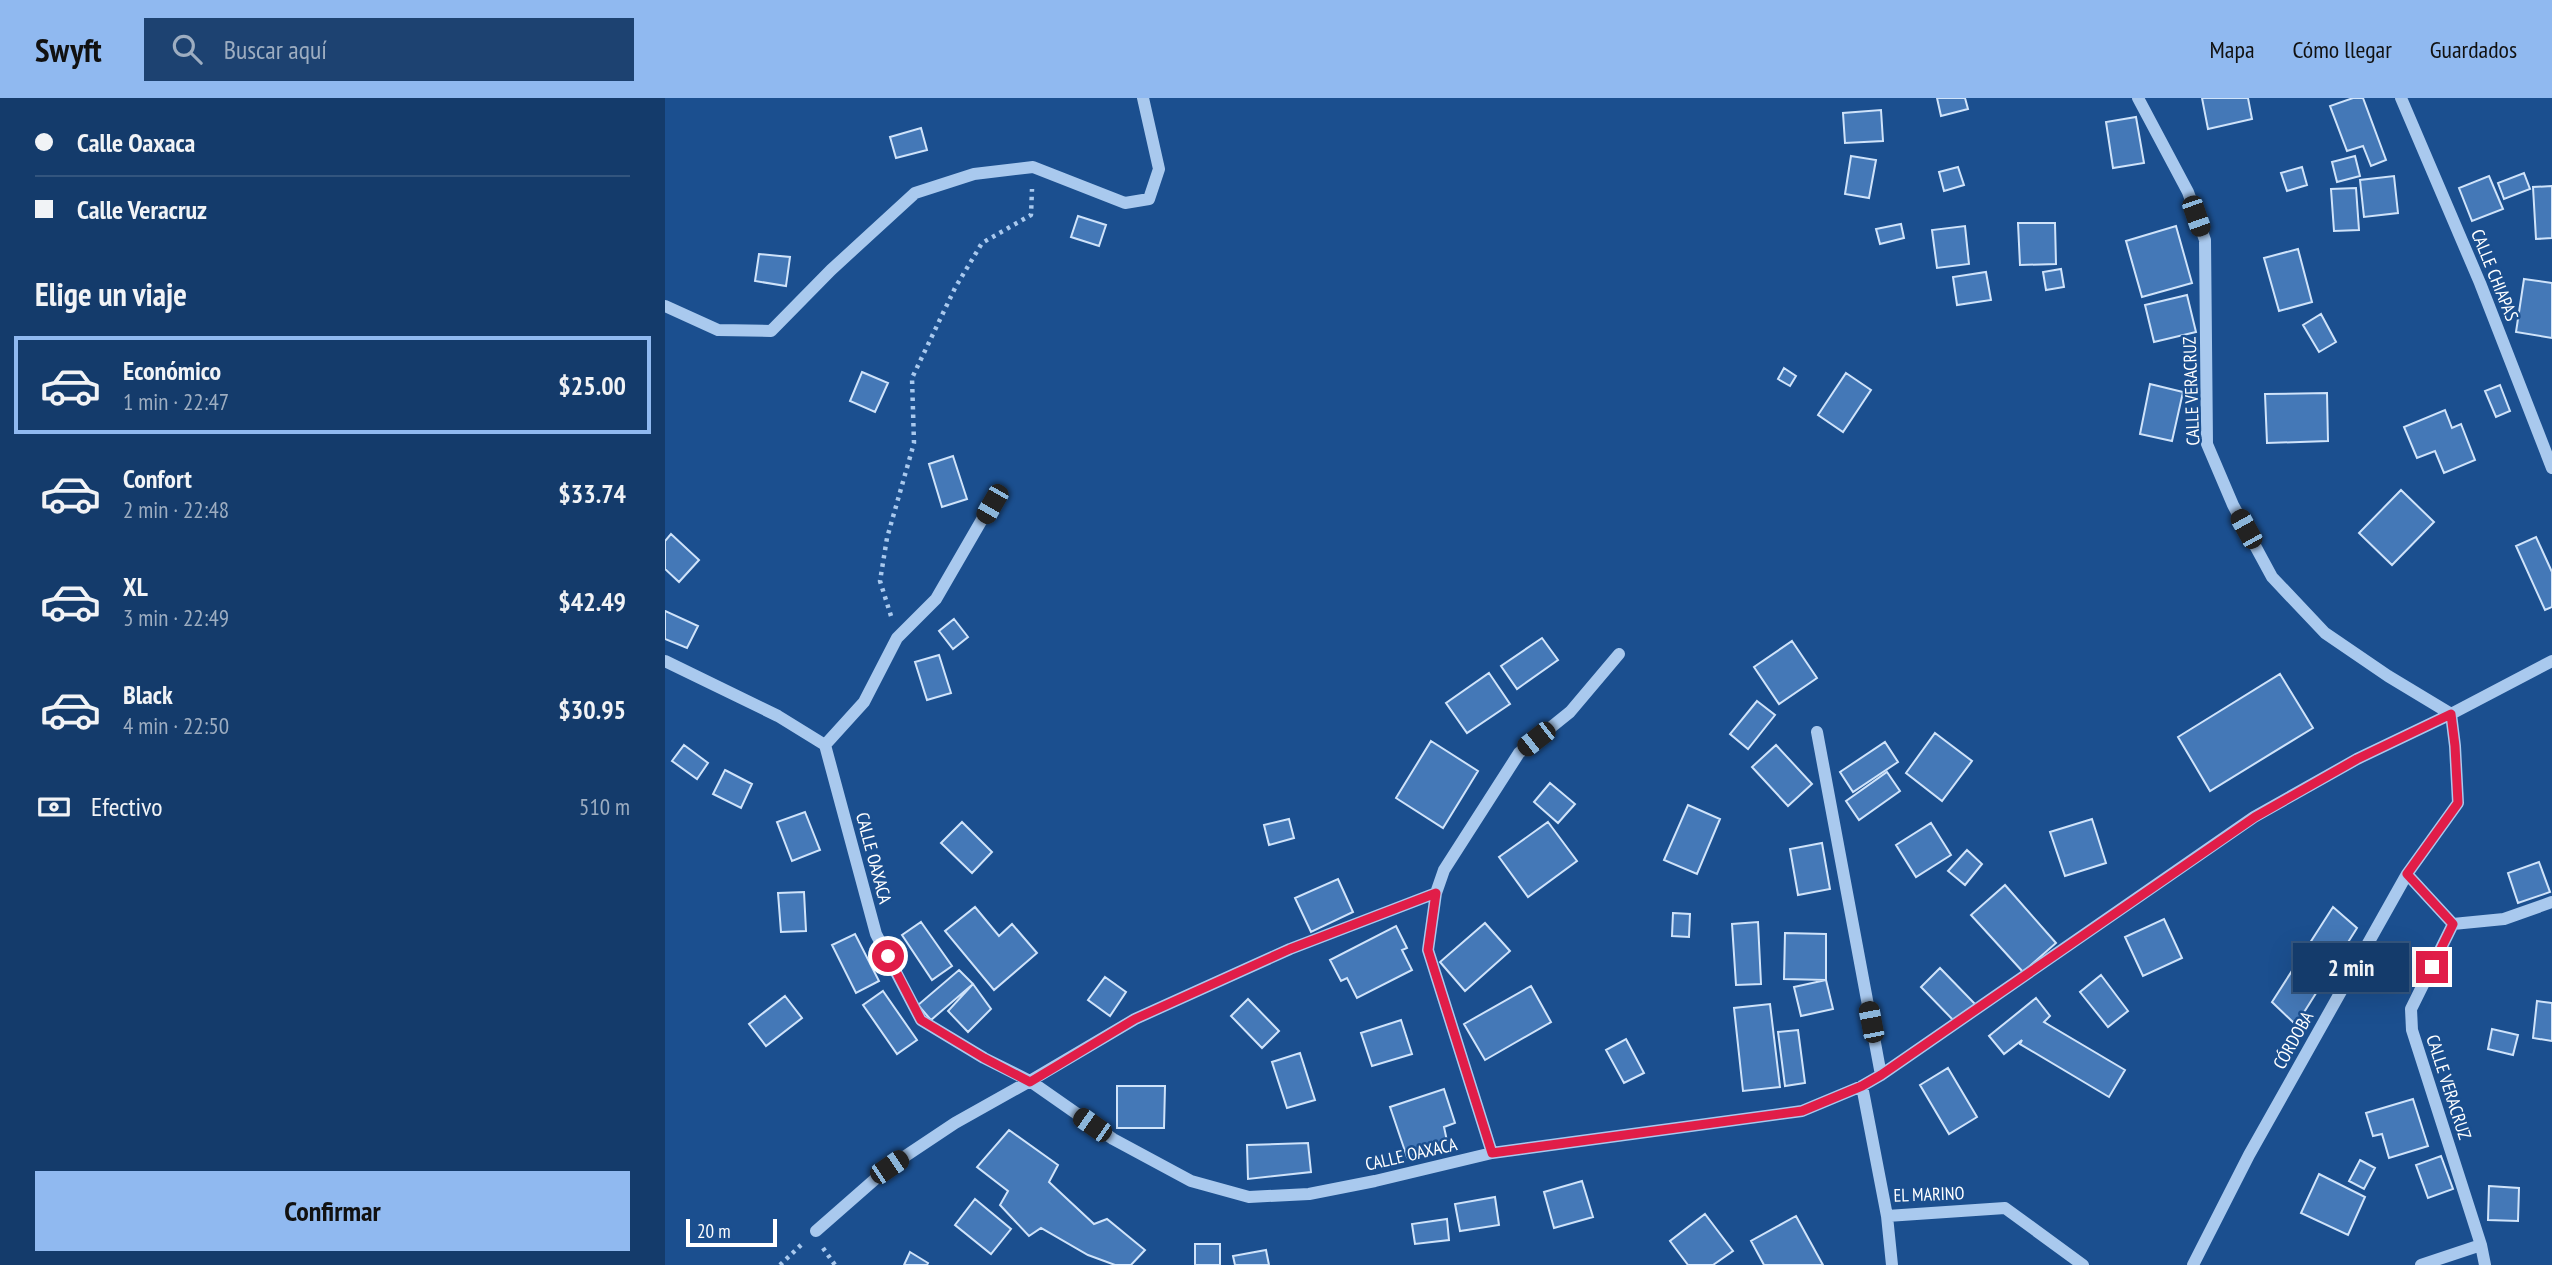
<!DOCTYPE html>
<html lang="es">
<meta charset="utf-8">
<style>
:root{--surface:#143b6b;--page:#1d4271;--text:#f1f3f6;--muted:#9dadc1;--line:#33557e;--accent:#90b9f0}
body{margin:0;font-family:"PT Sans Narrow",sans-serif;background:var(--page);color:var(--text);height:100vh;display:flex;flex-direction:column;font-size:26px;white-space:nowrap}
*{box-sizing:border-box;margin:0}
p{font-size:23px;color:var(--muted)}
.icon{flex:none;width:38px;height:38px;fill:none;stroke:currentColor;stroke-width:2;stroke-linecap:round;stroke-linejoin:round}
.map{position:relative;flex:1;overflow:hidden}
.side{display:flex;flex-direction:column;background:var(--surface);width:665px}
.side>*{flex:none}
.top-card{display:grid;align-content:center;height:154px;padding:0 35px;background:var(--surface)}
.scale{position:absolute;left:21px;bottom:18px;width:91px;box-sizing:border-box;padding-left:7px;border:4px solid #fff;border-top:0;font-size:19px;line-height:24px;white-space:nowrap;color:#fff;-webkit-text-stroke:5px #1b4f8f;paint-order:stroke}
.end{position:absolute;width:32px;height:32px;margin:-16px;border:9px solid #e11d48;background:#fff;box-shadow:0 0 0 4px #fff}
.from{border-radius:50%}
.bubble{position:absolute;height:49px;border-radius:0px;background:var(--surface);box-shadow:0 7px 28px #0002,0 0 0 2px var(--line);font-size:23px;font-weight:800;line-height:49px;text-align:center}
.car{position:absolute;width:21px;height:42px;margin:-21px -10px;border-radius:9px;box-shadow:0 0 5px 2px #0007;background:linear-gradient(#222 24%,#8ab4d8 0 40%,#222 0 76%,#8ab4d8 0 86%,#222 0)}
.top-card b{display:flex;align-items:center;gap:24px;height:66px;font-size:26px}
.top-card b+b{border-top:2px solid var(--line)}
.top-card i{width:18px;height:18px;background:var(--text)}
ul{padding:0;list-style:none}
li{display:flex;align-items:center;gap:21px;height:98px;margin:0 14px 10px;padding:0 21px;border:4px solid transparent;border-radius:0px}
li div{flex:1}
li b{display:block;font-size:26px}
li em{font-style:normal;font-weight:800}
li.on{border-color:var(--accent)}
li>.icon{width:63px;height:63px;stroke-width:1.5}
h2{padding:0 35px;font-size:32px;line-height:84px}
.pay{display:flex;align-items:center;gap:18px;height:77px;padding:0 35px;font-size:26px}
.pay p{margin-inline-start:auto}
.action{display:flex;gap:14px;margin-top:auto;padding:14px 35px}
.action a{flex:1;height:80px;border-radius:0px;background:var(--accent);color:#111;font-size:28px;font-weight:800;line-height:80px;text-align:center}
header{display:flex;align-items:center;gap:42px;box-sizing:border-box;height:98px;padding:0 35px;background:var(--accent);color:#111}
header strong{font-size:33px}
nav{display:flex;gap:38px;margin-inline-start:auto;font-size:24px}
.search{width:490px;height:63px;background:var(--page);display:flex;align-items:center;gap:18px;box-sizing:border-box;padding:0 24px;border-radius:0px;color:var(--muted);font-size:26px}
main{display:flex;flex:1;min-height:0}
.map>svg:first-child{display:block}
.building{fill:#4478b7;stroke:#cfe3fa;stroke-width:2}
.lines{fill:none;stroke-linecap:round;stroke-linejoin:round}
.path{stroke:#a9c9ee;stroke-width:4.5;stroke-dasharray:3.5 5;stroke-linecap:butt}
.minor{stroke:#a9c9ee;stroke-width:12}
.route{stroke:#e11d48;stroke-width:9}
.labels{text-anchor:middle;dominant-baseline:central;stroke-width:5;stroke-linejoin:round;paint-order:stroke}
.street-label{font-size:18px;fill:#fff;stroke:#1b4f8f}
</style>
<header>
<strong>Swyft</strong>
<div class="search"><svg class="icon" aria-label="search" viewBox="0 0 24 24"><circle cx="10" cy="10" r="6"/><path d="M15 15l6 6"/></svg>Buscar aquí</div>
<nav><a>Mapa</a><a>Cómo llegar</a><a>Guardados</a></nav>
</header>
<main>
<section class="side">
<div class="top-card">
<b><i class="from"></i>Calle Oaxaca</b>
<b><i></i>Calle Veracruz</b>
</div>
<h2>Elige un viaje</h2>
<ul>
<li class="on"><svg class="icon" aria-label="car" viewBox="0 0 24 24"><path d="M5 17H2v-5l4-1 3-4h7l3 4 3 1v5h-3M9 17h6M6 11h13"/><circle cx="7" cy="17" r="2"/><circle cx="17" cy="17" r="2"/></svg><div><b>Económico</b><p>1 min · 22:47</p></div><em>$25.00</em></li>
<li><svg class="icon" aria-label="car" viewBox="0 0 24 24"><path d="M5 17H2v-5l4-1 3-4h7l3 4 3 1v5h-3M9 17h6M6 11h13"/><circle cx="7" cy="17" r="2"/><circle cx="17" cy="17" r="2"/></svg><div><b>Confort</b><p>2 min · 22:48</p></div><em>$33.74</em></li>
<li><svg class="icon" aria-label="car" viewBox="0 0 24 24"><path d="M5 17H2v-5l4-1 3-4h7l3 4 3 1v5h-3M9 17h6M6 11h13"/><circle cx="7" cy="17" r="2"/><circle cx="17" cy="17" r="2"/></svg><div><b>XL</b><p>3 min · 22:49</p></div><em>$42.49</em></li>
<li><svg class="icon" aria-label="car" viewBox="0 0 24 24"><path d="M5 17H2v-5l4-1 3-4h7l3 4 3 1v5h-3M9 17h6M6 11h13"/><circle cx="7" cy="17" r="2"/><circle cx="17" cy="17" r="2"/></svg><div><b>Black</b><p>4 min · 22:50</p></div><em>$30.95</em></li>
</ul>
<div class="pay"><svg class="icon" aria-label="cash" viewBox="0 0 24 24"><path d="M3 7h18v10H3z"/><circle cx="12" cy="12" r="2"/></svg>Efectivo<p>510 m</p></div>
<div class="action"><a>Confirmar</a></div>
</section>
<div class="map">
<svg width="1887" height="1167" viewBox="0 0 1887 1167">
<rect width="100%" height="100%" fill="#1b4f8f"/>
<path class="building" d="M1272,0H1300L1303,11L1276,18Z
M1537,0H1583L1587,21L1543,31Z
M1688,0H1698L1721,62L1706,68L1698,48L1682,53L1665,8Z
M1216,12L1218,43L1180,45L1178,15Z
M1471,19L1479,65L1448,70L1441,24Z
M256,30L262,52L231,60L225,39Z
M1186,58L1211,62L1204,100L1180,96Z
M1690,58L1695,78L1672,84L1667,64Z
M1293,69L1299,87L1279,93L1274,74Z
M1637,69L1642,87L1622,93L1616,75Z
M1859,75L1865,91L1839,101L1833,85Z
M1729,78L1733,115L1699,119L1695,82Z
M1824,78L1838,111L1807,123L1794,90Z
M1887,88V140L1871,141L1868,89Z
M1691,90L1694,132L1669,133L1666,91Z
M413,118L441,127L434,148L406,139Z
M1353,125H1390L1391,166L1355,167Z
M1236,126L1239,140L1215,146L1211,131Z
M1300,128L1304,166L1272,170L1267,132Z
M1511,128L1527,185L1477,199L1461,143Z
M1633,151L1647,204L1614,213L1599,160Z
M94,156L125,159L121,188L90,183Z
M1396,171L1399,189L1381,192L1378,174Z
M1321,174L1326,202L1292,207L1288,179Z
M1859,181L1887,185V240L1851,234Z
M1522,197L1531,234L1489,244L1480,207Z
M1656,216L1671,244L1654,254L1638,227Z
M1119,270L1131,278L1125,288L1113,281Z
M197,274L223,285L210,314L185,303Z
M1181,275L1206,292L1178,334L1153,317Z
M1485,286L1518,294L1507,343L1475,336Z
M1835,287L1845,313L1831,319L1820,293Z
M1662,295L1663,343L1602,345L1600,296Z
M1780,312L1787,330L1796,326L1810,362L1779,375L1770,353L1752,360L1739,329Z
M288,358L302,401L277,409L264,366Z
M1736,392L1769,424L1727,467L1694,435Z
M6,436L34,462L14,484L0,471V443Z
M1871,439L1887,474V509L1880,512L1851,448Z
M0,513L33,528L22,550L0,541Z
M289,521L303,539L288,551L274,533Z
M877,540L893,562L852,591L836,568Z
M1127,543L1152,580L1114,606L1089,569Z
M274,557L286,595L262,602L250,564Z
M824,575L845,606L802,635L781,605Z
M1615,576L1648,630L1545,693L1513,639Z
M1092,603L1110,617L1083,651L1065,636Z
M1270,635L1307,663L1277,703L1241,675Z
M766,643L813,673L778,730L731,700Z
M1220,644L1233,664L1188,694L1175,674Z
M19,647L43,665L32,681L7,663Z
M1111,647L1147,686L1123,708L1087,669Z
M60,672L87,686L76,710L48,696Z
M1222,674L1235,693L1194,722L1181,703Z
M885,685L910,706L893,725L869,704Z
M1023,707L1055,721L1032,776L999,762Z
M140,714L155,752L127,763L112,724Z
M624,721L629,740L604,747L599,727Z
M1427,721L1441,765L1400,778L1385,734Z
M297,724L327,754L307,775L276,745Z
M883,724L912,763L863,799L834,759Z
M1266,725L1286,757L1251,779L1231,747Z
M1157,745L1165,791L1133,797L1125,751Z
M1302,752L1317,766L1300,787L1283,773Z
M1874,764L1885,794L1853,805L1843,775Z
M673,781L688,814L646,834L630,800Z
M1340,787L1391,845L1358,874L1306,817Z
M139,794L141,833L116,834L113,795Z
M310,809L334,838L347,826L372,855L329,892L280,833Z
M1668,809L1692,830L1631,927L1607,904Z
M1008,815L1025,816L1024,839L1007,838Z
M1499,821L1517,860L1478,878L1460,839Z
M256,824L287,868L267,882L237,837Z
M1093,824L1096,886L1071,887L1067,826Z
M820,825L845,853L800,893L775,864Z
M731,828L742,850L737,852L747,872L692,900L682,880L676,883L665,862Z
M1120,835L1161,836V882L1119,881Z
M190,836L214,883L191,895L167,847Z
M1275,870L1310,906L1291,925L1256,889Z
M294,872L308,886L266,922L253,907Z
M1436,877L1463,913L1443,929L1415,894Z
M440,879L461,894L445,918L423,902Z
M1161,882L1168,911L1136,918L1129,889Z
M308,886L326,911L303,934L283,913Z
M866,888L886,924L820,962L799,926Z
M218,893L252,942L232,956L198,907Z
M120,898L137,920L101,948L84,926Z
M1371,900L1385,918L1379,924L1460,972L1444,999L1355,946L1357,942L1339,956L1324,938Z
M583,901L614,933L597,950L566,918Z
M1872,903L1887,905V943L1868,940Z
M1105,906L1115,989L1078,993L1069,910Z
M736,922L747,956L707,968L696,935Z
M1827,931L1853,937L1848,957L1823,951Z
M1133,932L1140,985L1120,988L1113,934Z
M961,941L979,975L959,985L941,952Z
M635,955L650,1002L622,1010L607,964Z
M1283,970L1312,1019L1284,1036L1255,987Z
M452,988H500L499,1030H452Z
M779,991L790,1025L779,1029L782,1043L742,1059L725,1009Z
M1748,1001L1763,1048L1724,1060L1717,1036L1708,1038L1701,1015Z
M344,1032L393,1067L384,1084L429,1126L442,1121L480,1152L466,1167H450L423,1157L376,1130L364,1138L335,1107L343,1093L312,1069Z
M643,1045L646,1074L583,1081L582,1047Z
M1776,1058L1788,1091L1763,1100L1751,1067Z
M1695,1062L1710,1070L1699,1091L1684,1083Z
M1654,1076L1700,1099L1683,1137L1636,1115Z
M917,1083L928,1119L889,1130L879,1094Z
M1824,1088L1854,1090L1853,1123L1823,1122Z
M830,1099L834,1127L795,1133L790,1106Z
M310,1101L346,1131L326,1156L290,1127Z
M1040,1116L1068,1153L1048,1167H1023L1005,1143Z
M1131,1118L1158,1167H1099L1086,1143Z
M782,1121L784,1142L750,1146L747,1126Z
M530,1146H555V1167H530Z
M601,1152L604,1167H570L568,1158Z
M245,1154L263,1165L262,1167H239Z"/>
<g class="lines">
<path class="path" d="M226,518L215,483L222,440L249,345L247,280L290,190L317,145L366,117L367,91
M158,1150L170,1167
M115,1167L136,1147"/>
<path class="minor" d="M1473,0L1523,94L1540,142L1542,346L1568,407L1607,479L1660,535L1723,578L1786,616L1790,648L1793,705L1742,776L1584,1057L1528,1167
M1736,0L1815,185L1887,370
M0,208L53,232L106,233L166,172L250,95L309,76L368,69L460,105L484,101L494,71L478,0
M0,563L113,618L160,647L211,836L256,922L319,960L365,983L448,1041L526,1083L584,1099L644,1096L710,1083L827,1055L1137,1013L1197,988L1216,977L1589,719L1692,661L1786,616L1887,563
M1152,634L1216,977
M160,647L199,604L232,540L271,501L326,406
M1742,776L1788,826
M1788,826L1746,911L1747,932L1816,1147L1820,1167
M1788,826L1839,821L1887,804
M1197,988L1222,1118L1340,1110L1418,1167
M827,1055L763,852L771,795L779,772L854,655L905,614L954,556
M1222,1118L1227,1167
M151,1133L224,1069L290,1025L365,983L470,921L625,851L771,795
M1756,1167L1816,1147"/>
</g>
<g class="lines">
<path class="route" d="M223,858L256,922L319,960L365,984L470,921L625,851L771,795L763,852L827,1055L1137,1013L1197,988L1216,977L1590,719L1692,661L1786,616L1790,648L1793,705L1742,776L1788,826L1767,869"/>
</g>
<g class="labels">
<g class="street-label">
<text transform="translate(1830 177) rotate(68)">CALLE CHIAPAS</text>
<text transform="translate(1526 293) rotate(-92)">CALLE VERACRUZ</text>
<text transform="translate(209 760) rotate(75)">CALLE OAXACA</text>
<text transform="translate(1628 942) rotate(-61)">CÓRDOBA</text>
<text transform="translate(1784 989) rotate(72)">CALLE VERACRUZ</text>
<text transform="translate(746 1056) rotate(-13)">CALLE OAXACA</text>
<text transform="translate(1264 1096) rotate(-2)">EL MARINO</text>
</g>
</g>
</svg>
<div class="scale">20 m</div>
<i class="end from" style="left:223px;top:858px"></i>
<i class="end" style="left:1767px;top:869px"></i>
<div class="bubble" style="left:1628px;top:845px;width:116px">2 min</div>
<i class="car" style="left:1531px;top:118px;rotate:161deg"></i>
<i class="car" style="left:327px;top:406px;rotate:210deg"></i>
<i class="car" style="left:1581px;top:431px;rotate:331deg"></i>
<i class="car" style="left:871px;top:641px;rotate:232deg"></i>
<i class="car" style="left:1206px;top:924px;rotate:349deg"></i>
<i class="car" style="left:427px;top:1027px;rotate:305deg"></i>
<i class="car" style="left:224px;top:1069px;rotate:56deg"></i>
</div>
</main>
